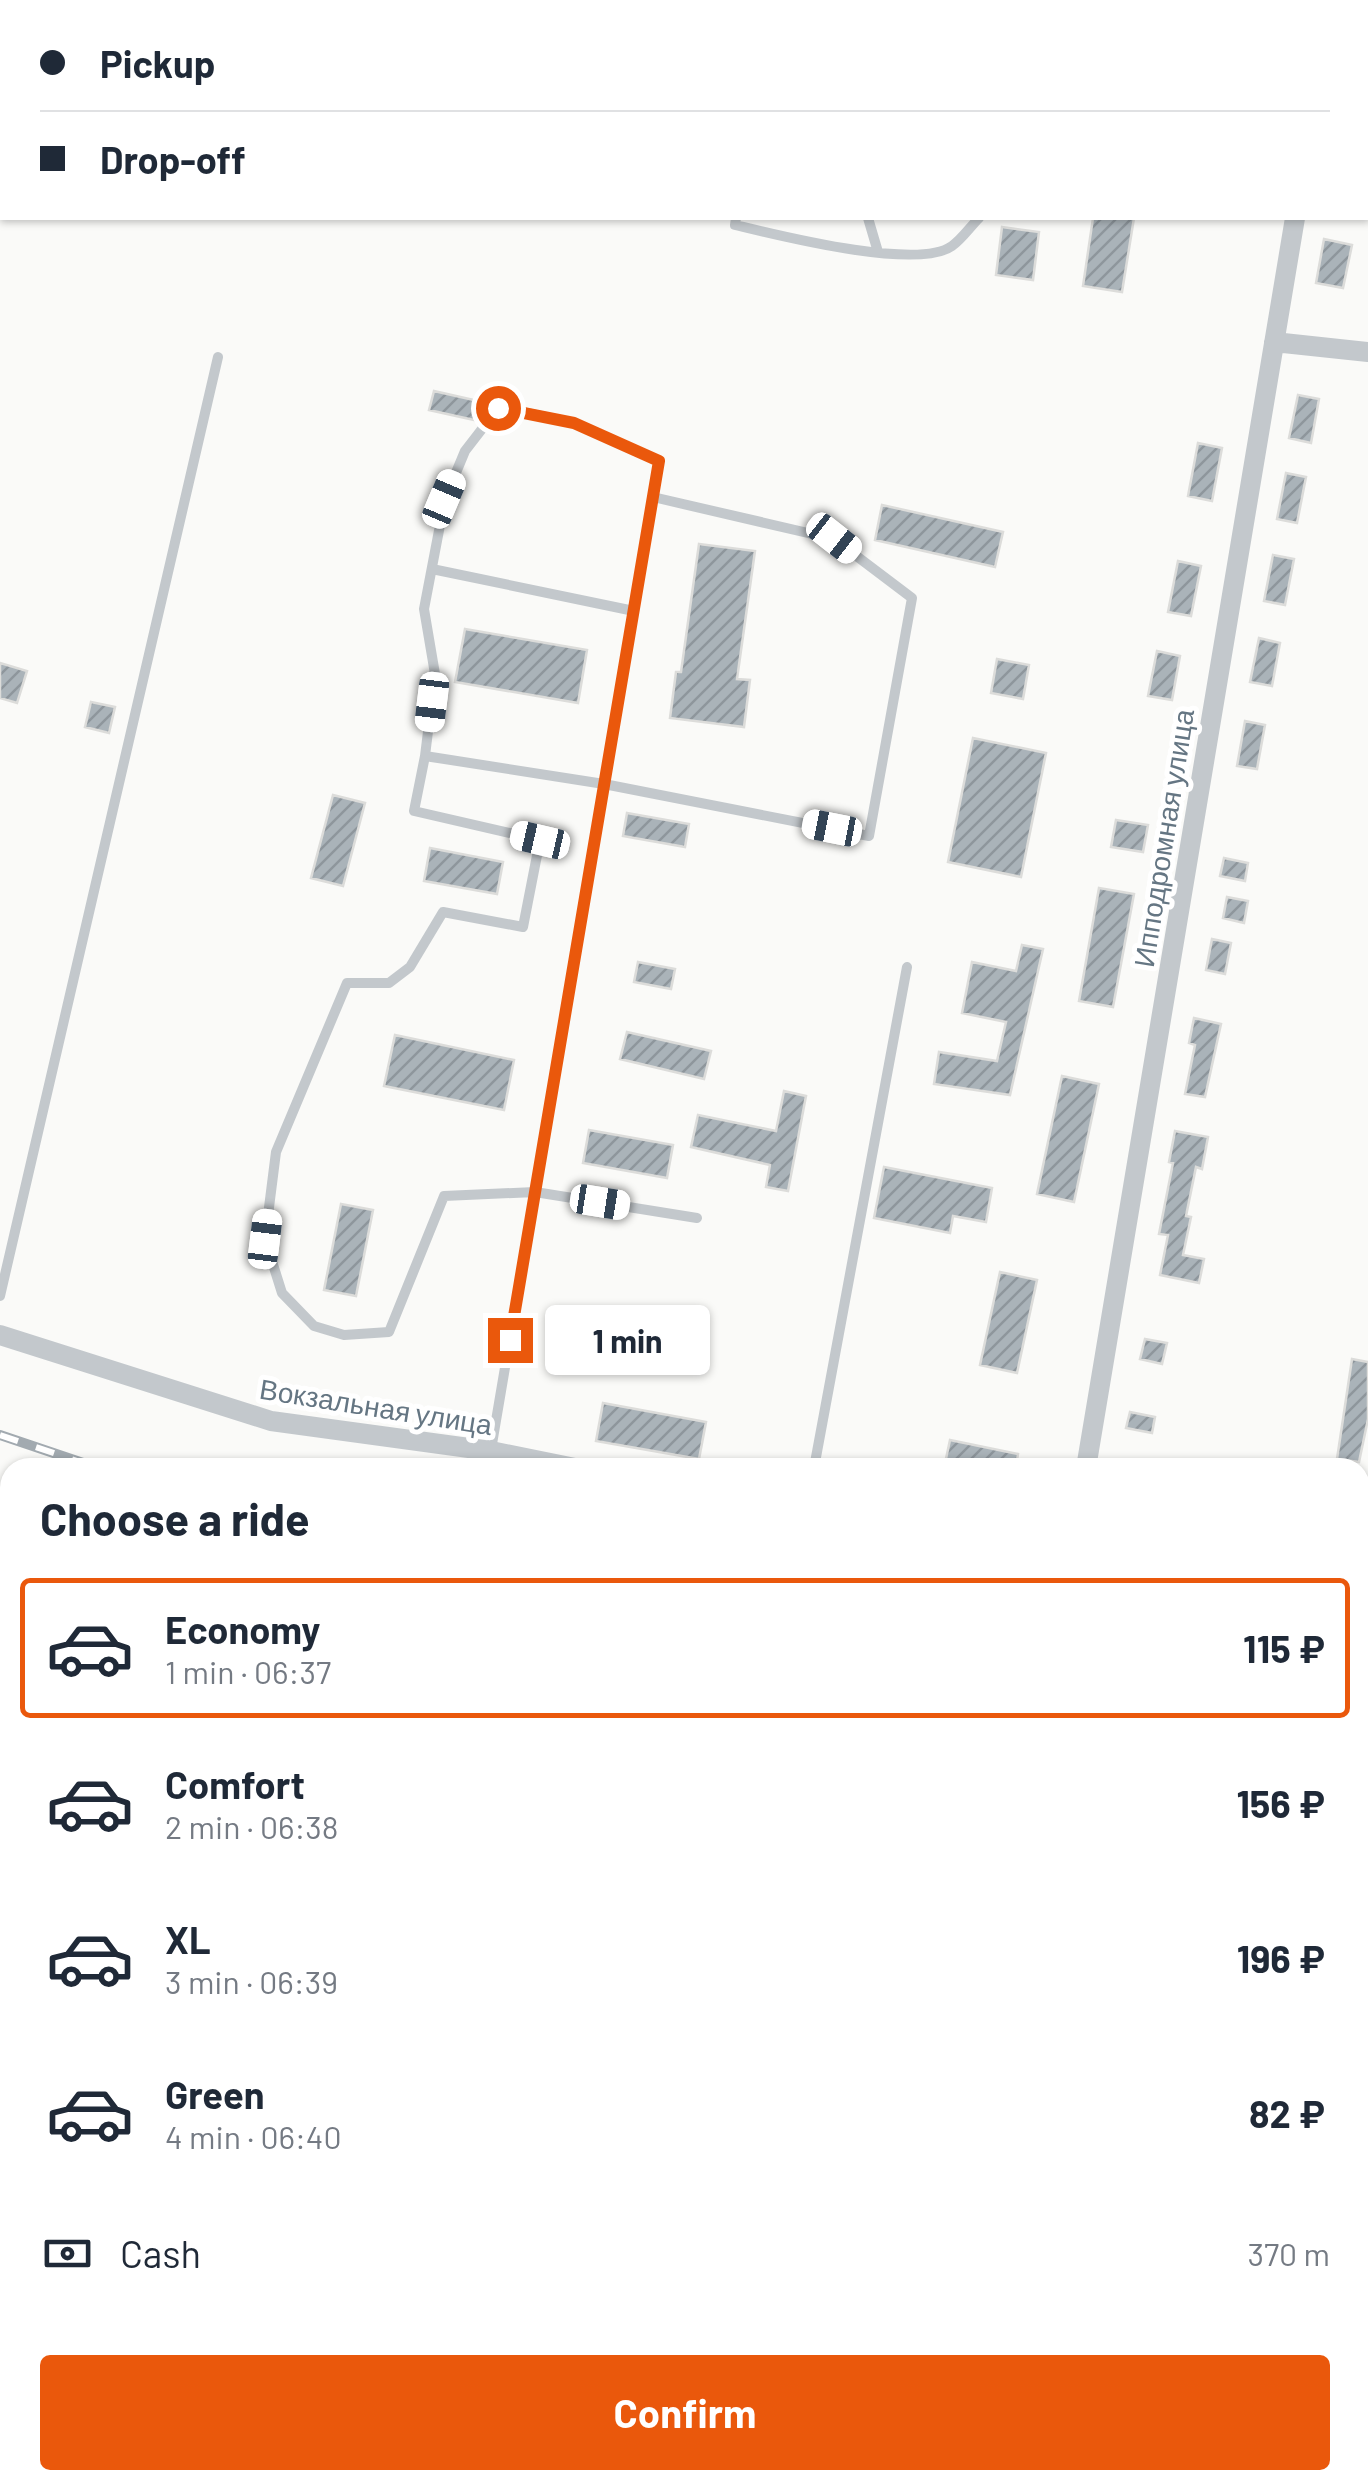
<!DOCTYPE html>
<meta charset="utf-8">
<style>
:root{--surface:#fff;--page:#f2f2f3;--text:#1f2937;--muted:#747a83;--line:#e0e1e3;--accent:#ea580c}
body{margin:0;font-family:Barlow,sans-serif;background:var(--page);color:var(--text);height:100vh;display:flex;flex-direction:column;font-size:38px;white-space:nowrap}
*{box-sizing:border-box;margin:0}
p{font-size:32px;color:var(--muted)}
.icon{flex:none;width:55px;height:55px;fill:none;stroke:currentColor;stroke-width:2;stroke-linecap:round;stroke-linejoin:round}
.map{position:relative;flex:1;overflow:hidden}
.drawer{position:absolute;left:0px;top:1458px;width:1370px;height:1032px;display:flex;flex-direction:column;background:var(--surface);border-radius:30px 30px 0 0;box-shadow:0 2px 8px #0004}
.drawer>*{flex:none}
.banner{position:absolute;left:0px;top:0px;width:1370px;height:220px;box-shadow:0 2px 8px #0004;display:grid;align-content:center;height:220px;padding:0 40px;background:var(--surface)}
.end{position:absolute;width:45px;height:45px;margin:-22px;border:12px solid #ea580c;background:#fff;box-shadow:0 0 0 5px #fff}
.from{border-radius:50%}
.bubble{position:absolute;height:70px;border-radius:10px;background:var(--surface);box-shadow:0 2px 8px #0004;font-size:32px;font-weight:700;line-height:70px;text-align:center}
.car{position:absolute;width:30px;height:60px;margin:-30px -15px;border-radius:12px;box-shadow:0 0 8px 2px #0007;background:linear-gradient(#fff 24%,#345 0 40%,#fff 0 76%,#345 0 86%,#fff 0)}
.banner b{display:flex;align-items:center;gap:35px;height:95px;font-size:38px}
.banner b+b{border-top:2px solid var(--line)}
.banner i{width:25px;height:25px;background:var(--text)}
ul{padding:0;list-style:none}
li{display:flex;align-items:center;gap:30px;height:140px;margin:0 20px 15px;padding:0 20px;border:5px solid transparent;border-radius:10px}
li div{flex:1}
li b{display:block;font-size:38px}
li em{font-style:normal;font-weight:700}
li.current{border-color:var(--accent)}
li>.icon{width:90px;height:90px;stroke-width:1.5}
h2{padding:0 40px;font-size:45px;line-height:120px}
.pay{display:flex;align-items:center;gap:25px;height:110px;padding:0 40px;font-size:38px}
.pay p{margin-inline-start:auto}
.primary-button{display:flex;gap:20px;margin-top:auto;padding:20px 40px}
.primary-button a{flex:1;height:115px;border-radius:10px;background:var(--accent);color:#fff;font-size:40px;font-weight:700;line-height:115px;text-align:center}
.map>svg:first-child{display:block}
.industrial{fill:url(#industrial-furrows)}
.building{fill:url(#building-hatch);stroke:#dcdcda;stroke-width:2.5}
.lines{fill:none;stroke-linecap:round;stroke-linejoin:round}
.service{stroke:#c3c8cc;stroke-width:10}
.minor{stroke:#c3c8cc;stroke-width:20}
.rail-casing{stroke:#a2aab0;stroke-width:10}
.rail{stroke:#fff;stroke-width:6;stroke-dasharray:19;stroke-linecap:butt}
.route{stroke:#ea580c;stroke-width:12}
.labels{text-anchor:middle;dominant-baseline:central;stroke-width:10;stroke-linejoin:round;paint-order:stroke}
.street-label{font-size:28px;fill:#657683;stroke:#fff}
</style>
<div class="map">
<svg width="1368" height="2488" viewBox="0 0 1368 2488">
<defs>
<pattern id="industrial-furrows" width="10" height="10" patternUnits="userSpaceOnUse" patternTransform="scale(2.5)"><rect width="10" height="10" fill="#e8e9e9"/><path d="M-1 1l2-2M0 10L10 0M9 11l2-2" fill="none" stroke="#c0c1c2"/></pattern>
<pattern id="building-hatch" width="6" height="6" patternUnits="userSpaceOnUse" patternTransform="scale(2.5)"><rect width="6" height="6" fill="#aab3b9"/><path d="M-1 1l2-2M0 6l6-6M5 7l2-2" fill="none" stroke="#8e969c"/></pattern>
</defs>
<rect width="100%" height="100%" fill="#fafaf8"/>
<path class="industrial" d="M0,1529L10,1533V2480H1157L1154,2488H0Z"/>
<path class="building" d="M1093,218H1134L1122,292L1083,286Z
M1002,227L1039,232L1033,280L996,275Z
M1324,239L1352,245L1343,288L1316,283Z
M434,391L478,401L474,420L429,410Z
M1298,395L1319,399L1311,443L1289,438Z
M1198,443L1222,448L1212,501L1188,496Z
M1286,473L1306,477L1297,523L1277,519Z
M882,505L1003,532L995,567L875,540Z
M699,544L755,551L737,679L750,680L744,727L670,718L676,672H681Z
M1273,555L1294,559L1285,605L1264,601Z
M1178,561L1201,566L1191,616L1168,612Z
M465,629L587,650L578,703L455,682Z
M1259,638L1280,643L1272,686L1250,682Z
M1157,651L1180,656L1172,700L1148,696Z
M997,659L1029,665L1023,699L991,693Z
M0,663L27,671L17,703L0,698Z
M91,702L115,707L109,733L85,727Z
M1245,721L1265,725L1257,769L1237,766Z
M973,738L1046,753L1021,877L948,862Z
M333,795L365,803L343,886L311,878Z
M627,813L689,824L685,847L623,836Z
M1116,820L1148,825L1143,852L1111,847Z
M430,848L503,862L497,894L424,881Z
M1224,858L1248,863L1245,881L1220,876Z
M1099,888L1134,894L1113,1007L1079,1001Z
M1227,897L1248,901L1244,923L1223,918Z
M1212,939L1231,943L1225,974L1206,970Z
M1022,945L1043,949L1010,1095L934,1084L939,1052L997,1061L1006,1022L962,1013L972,962L1016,971Z
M638,962L675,969L671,989L634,982Z
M1194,1018L1221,1024L1205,1097L1185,1094L1195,1045L1189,1043Z
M627,1032L711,1051L704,1079L620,1059Z
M395,1035L514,1060L504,1110L384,1086Z
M1062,1076L1099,1084L1074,1202L1037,1194Z
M784,1091L806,1096L788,1191L766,1187L770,1165L691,1147L698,1115L776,1131Z
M589,1130L673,1145L667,1178L583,1163Z
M1175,1131L1208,1137L1202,1169L1196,1167L1186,1216L1191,1217L1183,1255L1204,1259L1199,1283L1160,1275L1168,1235L1159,1234L1173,1163L1169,1162Z
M884,1167L992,1188L986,1222L953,1216L950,1233L874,1218Z
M341,1204L373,1210L356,1296L324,1290Z
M1000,1272L1037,1280L1017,1373L980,1365Z
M1145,1339L1167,1343L1162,1364L1140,1359Z
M1352,1359L1368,1362V1419L1359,1462L1337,1459Z
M603,1403L706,1422L699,1459L596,1441Z
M1130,1412L1155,1417L1152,1433L1126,1428Z
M950,1440L1018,1454L1016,1468H944Z"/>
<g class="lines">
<path class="service" d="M736,218L735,225C777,235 918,271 952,246C962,239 970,227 979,218
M868,218L878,252
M653,497L834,539L912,598L869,836L604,784L425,756L414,811L540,840L523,927L443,912L410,967L389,983H347L276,1152L265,1239L282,1293L314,1326L344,1335L389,1332L444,1196L535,1192L697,1218
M432,569L634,611
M425,756L435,674L424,609L445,499L465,451L499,407L574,423L659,461L491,1450
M0,1296L218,357
M814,1468L907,967
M0,1706L10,1687
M0,1922L10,1925
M0,1945L10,1950
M1360,1967L1368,1969
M0,2095L10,2098
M997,2480L1018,2488
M367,2488L370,2480
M503,2488L506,2480
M679,2488L682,2480
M790,2488L793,2480"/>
<path class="minor" d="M1333,2L1334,0
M1274,342L1368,352
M0,1335L271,1421L491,1451L575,1468
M1086,1468L1295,218
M1360,1715L1368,1718
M1360,2187L1368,2190"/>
<defs>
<path id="rail" d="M0,1435L98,1468
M0,1498L10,1505
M1360,1892L1368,1895"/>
</defs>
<use href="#rail" class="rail-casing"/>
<use href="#rail" class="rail"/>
</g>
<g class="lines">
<path class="route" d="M498,408L574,423L659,461L510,1340"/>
</g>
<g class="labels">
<g class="street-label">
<text transform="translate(1163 838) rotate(-81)">Ипподромная улица</text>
<text transform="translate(376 1406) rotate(9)">Вокзальная улица</text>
</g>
</g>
</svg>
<i class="end from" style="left:498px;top:408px"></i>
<i class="end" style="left:510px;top:1340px"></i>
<div class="bubble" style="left:545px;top:1305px;width:165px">1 min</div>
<i class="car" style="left:444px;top:499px;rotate:23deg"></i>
<i class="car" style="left:834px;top:538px;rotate:128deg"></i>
<i class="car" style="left:432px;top:702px;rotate:187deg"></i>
<i class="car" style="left:832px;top:828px;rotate:281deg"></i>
<i class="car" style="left:540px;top:840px;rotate:283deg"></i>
<i class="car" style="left:600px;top:1202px;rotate:99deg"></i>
<i class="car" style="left:265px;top:1239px;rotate:7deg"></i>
<div class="banner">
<b><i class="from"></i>Pickup</b>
<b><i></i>Drop-off</b>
</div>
<section class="drawer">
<h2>Choose a ride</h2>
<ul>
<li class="current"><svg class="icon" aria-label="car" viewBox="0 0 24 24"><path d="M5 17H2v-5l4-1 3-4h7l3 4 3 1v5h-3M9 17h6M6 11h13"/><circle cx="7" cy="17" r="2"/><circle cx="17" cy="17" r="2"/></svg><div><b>Economy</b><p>1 min · 06:37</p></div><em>115 ₽</em></li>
<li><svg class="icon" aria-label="car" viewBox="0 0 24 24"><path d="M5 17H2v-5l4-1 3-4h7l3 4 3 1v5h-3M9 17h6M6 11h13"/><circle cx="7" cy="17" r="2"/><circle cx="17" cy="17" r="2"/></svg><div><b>Comfort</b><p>2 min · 06:38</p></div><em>156 ₽</em></li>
<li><svg class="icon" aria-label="car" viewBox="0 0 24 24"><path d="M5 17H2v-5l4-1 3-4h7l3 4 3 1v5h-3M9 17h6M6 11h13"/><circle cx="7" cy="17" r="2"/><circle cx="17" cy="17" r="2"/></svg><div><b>XL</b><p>3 min · 06:39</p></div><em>196 ₽</em></li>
<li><svg class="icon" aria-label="car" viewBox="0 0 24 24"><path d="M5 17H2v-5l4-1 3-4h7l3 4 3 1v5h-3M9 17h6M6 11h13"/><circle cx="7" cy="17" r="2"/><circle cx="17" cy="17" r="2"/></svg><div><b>Green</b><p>4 min · 06:40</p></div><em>82 ₽</em></li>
</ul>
<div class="pay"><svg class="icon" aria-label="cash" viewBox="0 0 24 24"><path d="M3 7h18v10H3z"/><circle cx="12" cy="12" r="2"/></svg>Cash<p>370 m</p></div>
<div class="primary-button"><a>Confirm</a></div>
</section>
</div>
